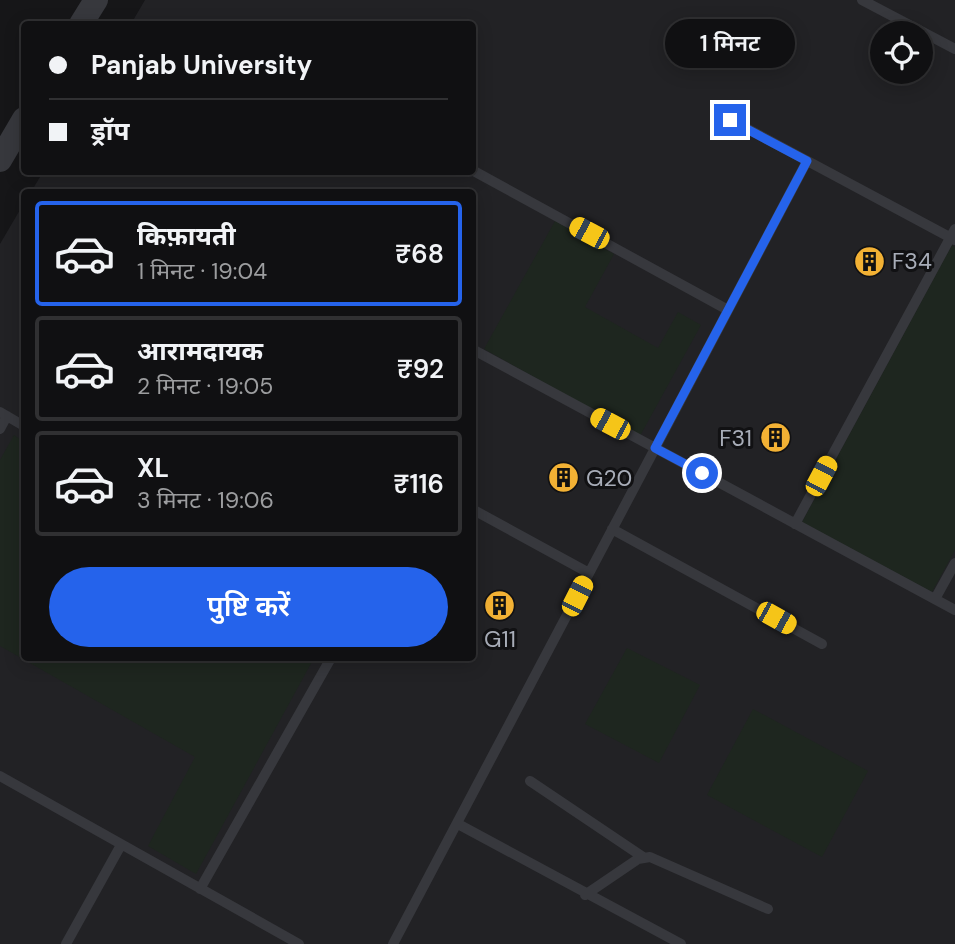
<!DOCTYPE html>
<html lang="hi">
<meta charset="utf-8">
<style>
:root{--surface:#101012;--page:#19191b;--text:#f1f3f6;--muted:#9c9d9f;--line:#303032;--accent:#2563eb}
body{margin:0;font-family:"DM Sans","Noto Sans Devanagari",sans-serif;background:var(--page);color:var(--text);height:100vh;display:flex;flex-direction:column;font-size:26px;white-space:nowrap}
*{box-sizing:border-box;margin:0}
p{font-size:23px;color:var(--muted)}
.icon{flex:none;width:38px;height:38px;fill:none;stroke:currentColor;stroke-width:2;stroke-linecap:round;stroke-linejoin:round}
.map{position:relative;flex:1;overflow:hidden}
.details{position:absolute;left:21px;top:189px;width:455px;height:472px;display:flex;flex-direction:column;background:var(--surface);border-radius:7px;box-shadow:0 4px 18px #0003,0 0 0 2px var(--line)}
.details>*{flex:none}
.top-card{position:absolute;left:21px;top:21px;width:455px;height:154px;border-radius:7px;box-shadow:0 4px 18px #0003,0 0 0 2px var(--line);display:grid;align-content:center;height:154px;padding:0 28px;background:var(--surface)}
.controls{position:absolute;left:870px;top:21px;display:grid;gap:14px}
.controls a{display:grid;place-items:center;width:63px;height:63px;border-radius:50%;background:var(--surface);box-shadow:0 4px 18px #0003,0 0 0 2px var(--line);font-size:35px}
.end{position:absolute;width:32px;height:32px;margin:-16px;border:9px solid #2563eb;background:#fff;box-shadow:0 0 0 4px #fff}
.from{border-radius:50%}
.bubble{position:absolute;height:49px;border-radius:24px;background:var(--surface);box-shadow:0 4px 18px #0003,0 0 0 2px var(--line);font-size:23px;font-weight:600;line-height:49px;text-align:center}
.car{position:absolute;width:21px;height:42px;margin:-21px -10px;border-radius:9px;box-shadow:0 0 5px 2px #0007;background:linear-gradient(#f5c518 24%,#345 0 40%,#f5c518 0 76%,#345 0 86%,#f5c518 0)}
.top-card b{display:flex;align-items:center;gap:24px;height:66px;font-size:26px}
.top-card b+b{border-top:2px solid var(--line)}
.top-card i{width:18px;height:18px;background:var(--text)}
ul{padding:12px 0 0;list-style:none}
li{display:flex;align-items:center;gap:21px;height:105px;margin:0 14px 10px;padding:0 14px;border:4px solid var(--line);border-radius:7px}
li div{flex:1}
li b{display:block;font-size:26px}
li em{font-style:normal;font-weight:600}
li.on{border-color:var(--accent)}
li>.icon{width:63px;height:63px;stroke-width:1.5}
.cta{display:flex;gap:14px;margin-top:auto;padding:14px 28px}
.cta a{flex:1;height:80px;border-radius:42px;background:var(--accent);color:#fff;font-size:28px;font-weight:600;line-height:80px;text-align:center}
.map>svg:first-child{display:block}
.built{fill:#222225;fill-rule:evenodd}
.park{fill:#1e261f}
.lines{fill:none;stroke-linecap:round;stroke-linejoin:round}
.service{stroke:#37383d;stroke-width:10}
.tertiary{stroke:#37383d;stroke-width:24}
.route{stroke:#2563eb;stroke-width:9}
.labels{text-anchor:middle;dominant-baseline:central;stroke-width:6;stroke-linejoin:round;paint-order:stroke}
.poi-label{font-size:23px;fill:#a8adb8;stroke:#111113;text-anchor:start}
</style>
<div class="map">
<svg width="955" height="944" viewBox="0 0 955 944">
<rect width="100%" height="100%" fill="#161618"/>
<path class="built" d="M145,0H955V944H0V244L24,203V658H472V192H31L43,172H472V24H131ZM882,33H920V72H882Z"/>
<path class="park" d="M555,221L614,254L585,307L658,348L678,312L701,325L640,436L484,349Z
M952,245L955,247V550L932,592L802,522Z
M14,435L24,442V658H314L196,874L148,846L195,757L0,646V460Z
M627,648L700,685L659,763L585,724Z
M753,709L868,771L822,857L707,795Z"/>
<g class="lines">
<path class="service" d="M862,0L955,49
M731,120L955,240
M472,170L728,310
M472,349L955,610
M0,412L24,426
M0,429L7,416
M472,509L589,573
M795,524L955,229
M612,529L822,644
M935,599L955,563
M0,776L299,944
M530,781L643,857
M458,824L681,944
M200,889L331,658
M585,895L638,859L650,857L768,909
M66,944L121,845
M393,944L807,161"/>
<path class="tertiary" d="M81,24L96,0
M0,160L24,119"/>
</g>
<g class="lines">
<path class="route" d="M702,473L655,448L807,161L730,120"/>
</g>
<defs>
<symbol id="building-disc" viewBox="-11 -11 22 22"><circle r="9.5" fill="#f2b134" stroke="#111113"/><path d="M-4-6H4V6H1V3H-1V6H-4ZM-2.5-4.3h1.7v1.8h-1.7ZM.8-4.3h1.7v1.8H.8ZM-2.5-1h1.7V.8h-1.7ZM.8-1h1.7V.8H.8Z" fill="#111"/></symbol>
</defs>
<g fill-rule="evenodd">
<use href="#building-disc" x="852" y="244" width="35" height="35"/>
<use href="#building-disc" x="758" y="420" width="35" height="35"/>
<use href="#building-disc" x="546" y="460" width="35" height="35"/>
<use href="#building-disc" x="482" y="588" width="35" height="35"/>
</g>
<g class="labels">
<g class="poi-label">
<text x="892" y="261">F34</text>
<text x="752" y="438" text-anchor="end">F31</text>
<text x="586" y="478">G20</text>
<text x="500" y="639" text-anchor="middle">G11</text>
</g>
</g>
</svg>
<div class="controls">
<a><svg class="icon" aria-label="locate" viewBox="0 0 24 24"><circle cx="12" cy="12" r="6"/><path d="M12 2v4M12 18v4M2 12h4M18 12h4"/></svg></a>
</div>
<i class="end from" style="left:702px;top:473px"></i>
<i class="end" style="left:730px;top:120px"></i>
<div class="bubble" style="left:665px;top:19px;width:130px">1 मिनट</div>
<i class="car" style="left:589px;top:233px;rotate:298deg"></i>
<i class="car" style="left:610px;top:424px;rotate:298deg"></i>
<i class="car" style="left:821px;top:476px;rotate:28deg"></i>
<i class="car" style="left:577px;top:596px;rotate:27deg"></i>
<i class="car" style="left:776px;top:618px;rotate:119deg"></i>
<div class="top-card">
<b><i class="from"></i>Panjab University</b>
<b><i></i>ड्रॉप</b>
</div>
<section class="details">
<ul>
<li class="on"><svg class="icon" aria-label="car" viewBox="0 0 24 24"><path d="M5 17H2v-5l4-1 3-4h7l3 4 3 1v5h-3M9 17h6M6 11h13"/><circle cx="7" cy="17" r="2"/><circle cx="17" cy="17" r="2"/></svg><div><b>किफ़ायती</b><p>1 मिनट · 19:04</p></div><em>₹68</em></li>
<li><svg class="icon" aria-label="car" viewBox="0 0 24 24"><path d="M5 17H2v-5l4-1 3-4h7l3 4 3 1v5h-3M9 17h6M6 11h13"/><circle cx="7" cy="17" r="2"/><circle cx="17" cy="17" r="2"/></svg><div><b>आरामदायक</b><p>2 मिनट · 19:05</p></div><em>₹92</em></li>
<li><svg class="icon" aria-label="car" viewBox="0 0 24 24"><path d="M5 17H2v-5l4-1 3-4h7l3 4 3 1v5h-3M9 17h6M6 11h13"/><circle cx="7" cy="17" r="2"/><circle cx="17" cy="17" r="2"/></svg><div><b>XL</b><p>3 मिनट · 19:06</p></div><em>₹116</em></li>
</ul>
<div class="cta"><a>पुष्टि करें</a></div>
</section>
</div>
